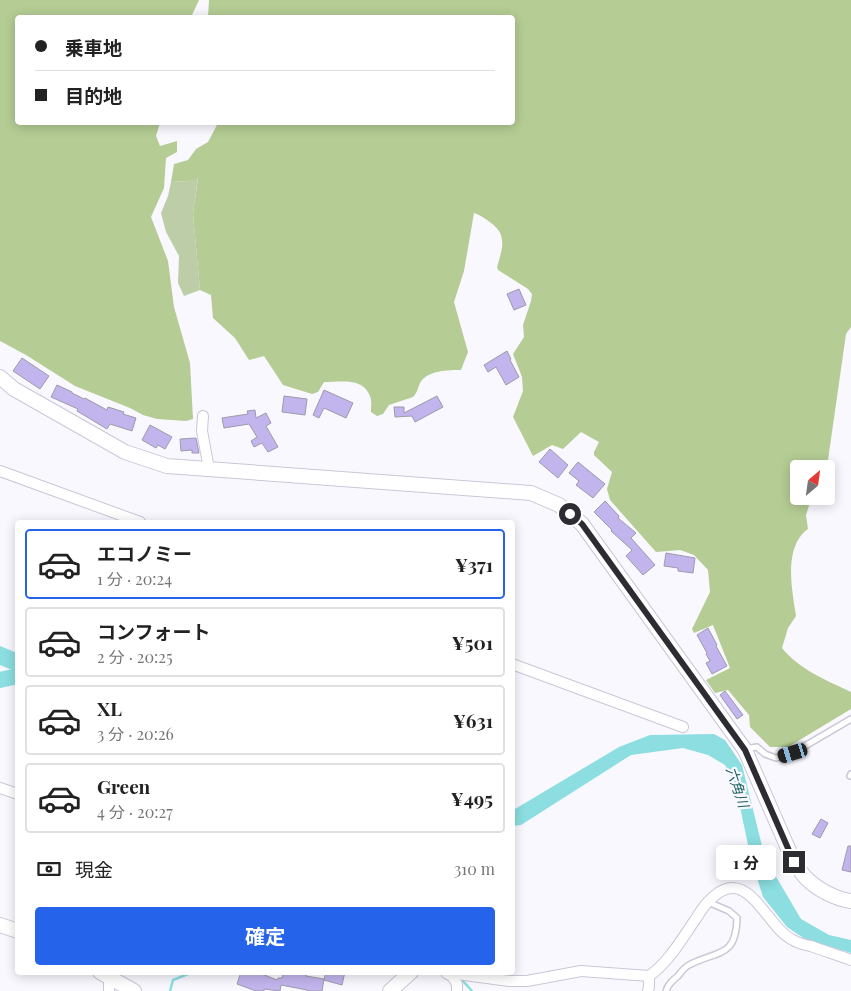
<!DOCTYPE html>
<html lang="ja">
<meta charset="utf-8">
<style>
:root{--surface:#fff;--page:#f2f2f2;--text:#222;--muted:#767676;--line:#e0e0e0;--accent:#2563eb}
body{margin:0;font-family:"Playfair Display","Noto Sans JP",serif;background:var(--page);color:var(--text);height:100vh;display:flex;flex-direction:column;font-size:19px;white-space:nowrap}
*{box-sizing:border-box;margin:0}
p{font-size:16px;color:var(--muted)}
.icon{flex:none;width:28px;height:28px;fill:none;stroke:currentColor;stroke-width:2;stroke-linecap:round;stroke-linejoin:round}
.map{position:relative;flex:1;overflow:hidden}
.side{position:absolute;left:15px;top:520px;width:500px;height:455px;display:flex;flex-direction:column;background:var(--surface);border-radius:5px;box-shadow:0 2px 12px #0003}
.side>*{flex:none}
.hud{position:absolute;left:15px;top:15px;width:500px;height:110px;border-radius:5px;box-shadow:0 2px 12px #0003;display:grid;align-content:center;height:110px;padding:0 20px;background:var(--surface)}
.needle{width:32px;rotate:29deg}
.buttons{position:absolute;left:790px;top:460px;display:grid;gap:10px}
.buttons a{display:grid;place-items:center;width:45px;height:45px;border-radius:5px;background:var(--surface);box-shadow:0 2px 12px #0003;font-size:25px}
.end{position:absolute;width:22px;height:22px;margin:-11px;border:6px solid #2d2c32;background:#fff;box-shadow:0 0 0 2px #fff}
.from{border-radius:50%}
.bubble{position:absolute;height:35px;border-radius:5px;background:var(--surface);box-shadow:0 2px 12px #0003;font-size:16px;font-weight:700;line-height:35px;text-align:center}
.car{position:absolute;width:15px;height:30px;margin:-15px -8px;border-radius:6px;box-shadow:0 0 4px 1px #0007;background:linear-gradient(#222 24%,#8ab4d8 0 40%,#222 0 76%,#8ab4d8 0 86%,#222 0)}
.hud b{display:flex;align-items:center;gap:18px;height:48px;font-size:19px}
.hud b+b{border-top:1px solid var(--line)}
.hud i{width:12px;height:12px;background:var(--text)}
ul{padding:9px 0 0;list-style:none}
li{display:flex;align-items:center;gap:15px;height:70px;margin:0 10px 8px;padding:0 10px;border:2px solid var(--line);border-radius:5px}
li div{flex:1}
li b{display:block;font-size:19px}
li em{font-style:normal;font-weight:700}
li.current{border-color:var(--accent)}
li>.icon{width:45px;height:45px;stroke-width:1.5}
.pay{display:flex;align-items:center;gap:12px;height:55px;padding:0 20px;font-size:19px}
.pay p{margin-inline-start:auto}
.action{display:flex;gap:10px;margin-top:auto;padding:10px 20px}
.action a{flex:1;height:58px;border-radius:5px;background:var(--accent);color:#fff;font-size:20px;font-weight:700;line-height:58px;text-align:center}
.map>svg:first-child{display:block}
.green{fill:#bdcda8}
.forest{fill:#b5cc94}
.water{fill:#8cdee0}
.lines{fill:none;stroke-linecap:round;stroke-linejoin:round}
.stream{stroke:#8cdee0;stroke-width:2.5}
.river{stroke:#8cdee0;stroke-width:16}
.building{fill:#c2b4ec;stroke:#9e9aaa}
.lane-casing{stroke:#cbc7d8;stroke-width:8}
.street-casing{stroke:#cbc7d8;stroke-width:12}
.secondary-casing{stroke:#cbc7d8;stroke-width:16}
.lane{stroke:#fff;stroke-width:5}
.street{stroke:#fff;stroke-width:10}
.secondary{stroke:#fff;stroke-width:14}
.route{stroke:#2d2c32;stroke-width:6}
.labels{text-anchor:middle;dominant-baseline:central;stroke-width:4.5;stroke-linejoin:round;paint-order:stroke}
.water-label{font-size:14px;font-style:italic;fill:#1e6163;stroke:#f9f8ff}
</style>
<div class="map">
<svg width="851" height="991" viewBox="0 0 851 991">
<rect width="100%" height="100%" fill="#f9f8ff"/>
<path class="green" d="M198,177L193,214L200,290L184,296L178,283L179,256L166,232L161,213L168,196L171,182L189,181Z"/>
<path class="forest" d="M0,0H199L191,17L18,18V122L160,123L156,136L160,146L177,141V152L166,158L164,188L151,217L168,261L174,307L190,363L193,419L186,421L157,419L143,415L130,408L75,386L26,355L0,341Z
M209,0H851V327L846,334L826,474V469H799V496H812L806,515L808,529C783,547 792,590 796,616L788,628L782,648C800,670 826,680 851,692V709L788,747H770L750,727L749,715L728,690L715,693L706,680L730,668L713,625L694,633L692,629L710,592L708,570L694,555L680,550L656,552L610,500L607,489L612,472L594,455V452L599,442L581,432L563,449L552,445L533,456L513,417L523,391L522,377L513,354L524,337L523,325L531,301L532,294L528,289L498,270L497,267C502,250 508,235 491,223C486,219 480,215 474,213L464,271L454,302L468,352L461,370C449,370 427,370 420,383C418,388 417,393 413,397L389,405L383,414L377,416L371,412C371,407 372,401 370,396C363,377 341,382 324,382L318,392L312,394L283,385L264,356L249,360L235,338L213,318L211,295L200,290L193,214L198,178L189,181L171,182L174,164L188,160L196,149L208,142L218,123L512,122V18L208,17Z"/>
<path class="water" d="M0,646L17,653V672L0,665Z
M714,734L725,740L742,765L765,858L801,919L829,935L851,940V953L805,939L787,927L763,897L751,859L735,783L725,765L708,755L683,748L631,755L521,825L513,826L512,809H515L619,747L650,735Z"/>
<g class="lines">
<path class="stream" d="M463,981L472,991
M170,991L173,980L193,972"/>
<path class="river" d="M0,680L18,676"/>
</g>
<path class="building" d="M519,289L526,305L514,310L507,294Z
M507,351L511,359L510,360L519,377L506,385L496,367L488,372L484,365Z
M22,358L49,376L40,389L13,371Z
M57,385L72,392V393L84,399L85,398L107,410L108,407L124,412L123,414L136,418L132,431L110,424L107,429L77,411L78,409L51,397Z
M324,390L353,403L346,418L324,408L319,418L313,415Z
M284,396L307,399L305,415L282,412Z
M437,396L443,407L415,422L412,416L395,417L394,407H404V413Z
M255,410L256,418L266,413L271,423L266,426L278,447L268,452L262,443L254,447L251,441L257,437L249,424L224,428L222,418L248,414L247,411Z
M150,425L172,437L165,449L158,445L156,448L142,440Z
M196,438L199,453H192V450L181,451L180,439Z
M550,449L568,465L558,478L539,462Z
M578,462L605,484L593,498L576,485L579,481L569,473Z
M605,501L619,516L618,518L636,533L631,538L655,565L643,575L626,556L632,550L611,531L612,530L594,512Z
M666,553L695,558L693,573L678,571V568L664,566Z
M708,628L717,645L716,646L727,666L712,674L706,663L710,661L706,654L707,653L697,635Z
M725,691L743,715L737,719L720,695Z
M821,819L828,823L820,838L812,834Z
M848,846H851V872L842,870Z
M241,972H257L277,980L278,978H282L283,972L289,974L290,972H299L307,974L306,976L324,979L322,991H307V990L281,985L280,991L264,989V991H256L237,984Z
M326,972H345L342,985L324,980Z"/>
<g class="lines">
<defs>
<path id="lane" d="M745,749L757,747L765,754L776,758L793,753L851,719
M850,776L851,774
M666,991C668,984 673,980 678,976C681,972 685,967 689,965C717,950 736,959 737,918L729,911L708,902"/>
<path id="street" d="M203,416L202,431L209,469
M0,471L140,522
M512,664L683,727
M0,788L18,794
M450,973L509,981H527L581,971L649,976C669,962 681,940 695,920C699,914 703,907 708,902C747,859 765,927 793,940C798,943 805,945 811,946C824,951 838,955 851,960
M450,973L457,984V991
M109,978V991
M648,991L649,987V976"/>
<path id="secondary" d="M0,377L14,389L125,452L167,466L531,493L559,505L582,524L745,750L794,862C798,867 801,873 806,878C817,889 835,899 851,901
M0,925L18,931
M100,972L134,991
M448,972L450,973
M390,991L411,972"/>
</defs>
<use href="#lane" class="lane-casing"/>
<use href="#street" class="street-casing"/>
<use href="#secondary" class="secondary-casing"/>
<use href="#lane" class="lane"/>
<use href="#street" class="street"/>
<use href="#secondary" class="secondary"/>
</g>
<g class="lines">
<path class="route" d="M570,514L582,524L745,750L794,862"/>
</g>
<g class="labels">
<g class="water-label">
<text transform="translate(738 787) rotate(71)">六角川</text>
</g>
</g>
</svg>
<div class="buttons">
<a><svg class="needle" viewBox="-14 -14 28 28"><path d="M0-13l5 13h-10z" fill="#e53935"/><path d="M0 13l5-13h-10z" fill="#767676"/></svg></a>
</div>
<i class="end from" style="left:570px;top:514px"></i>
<i class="end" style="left:794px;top:862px"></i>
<div class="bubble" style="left:716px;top:845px;width:60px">1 分</div>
<i class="car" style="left:793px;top:753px;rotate:253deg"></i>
<div class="hud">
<b><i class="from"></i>乗車地</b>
<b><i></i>目的地</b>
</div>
<section class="side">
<ul>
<li class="current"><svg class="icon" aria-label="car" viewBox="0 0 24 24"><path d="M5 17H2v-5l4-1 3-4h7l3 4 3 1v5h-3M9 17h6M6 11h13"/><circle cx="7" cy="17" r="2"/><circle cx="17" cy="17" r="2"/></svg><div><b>エコノミー</b><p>1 分 · 20:24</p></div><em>¥371</em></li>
<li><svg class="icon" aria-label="car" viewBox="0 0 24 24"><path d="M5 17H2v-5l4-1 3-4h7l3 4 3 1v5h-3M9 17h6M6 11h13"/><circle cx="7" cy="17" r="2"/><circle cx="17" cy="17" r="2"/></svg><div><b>コンフォート</b><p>2 分 · 20:25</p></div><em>¥501</em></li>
<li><svg class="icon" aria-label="car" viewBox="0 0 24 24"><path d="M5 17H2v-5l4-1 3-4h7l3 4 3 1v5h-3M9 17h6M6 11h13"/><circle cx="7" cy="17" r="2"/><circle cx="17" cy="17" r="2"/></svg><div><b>XL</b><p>3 分 · 20:26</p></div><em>¥631</em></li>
<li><svg class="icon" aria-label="car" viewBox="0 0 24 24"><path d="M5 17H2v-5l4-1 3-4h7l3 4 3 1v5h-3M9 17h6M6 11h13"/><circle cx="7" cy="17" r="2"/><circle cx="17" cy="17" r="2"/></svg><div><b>Green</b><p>4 分 · 20:27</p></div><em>¥495</em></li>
</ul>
<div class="pay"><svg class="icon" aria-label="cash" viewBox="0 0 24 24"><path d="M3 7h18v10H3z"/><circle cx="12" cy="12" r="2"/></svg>現金<p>310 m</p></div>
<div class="action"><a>確定</a></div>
</section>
</div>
